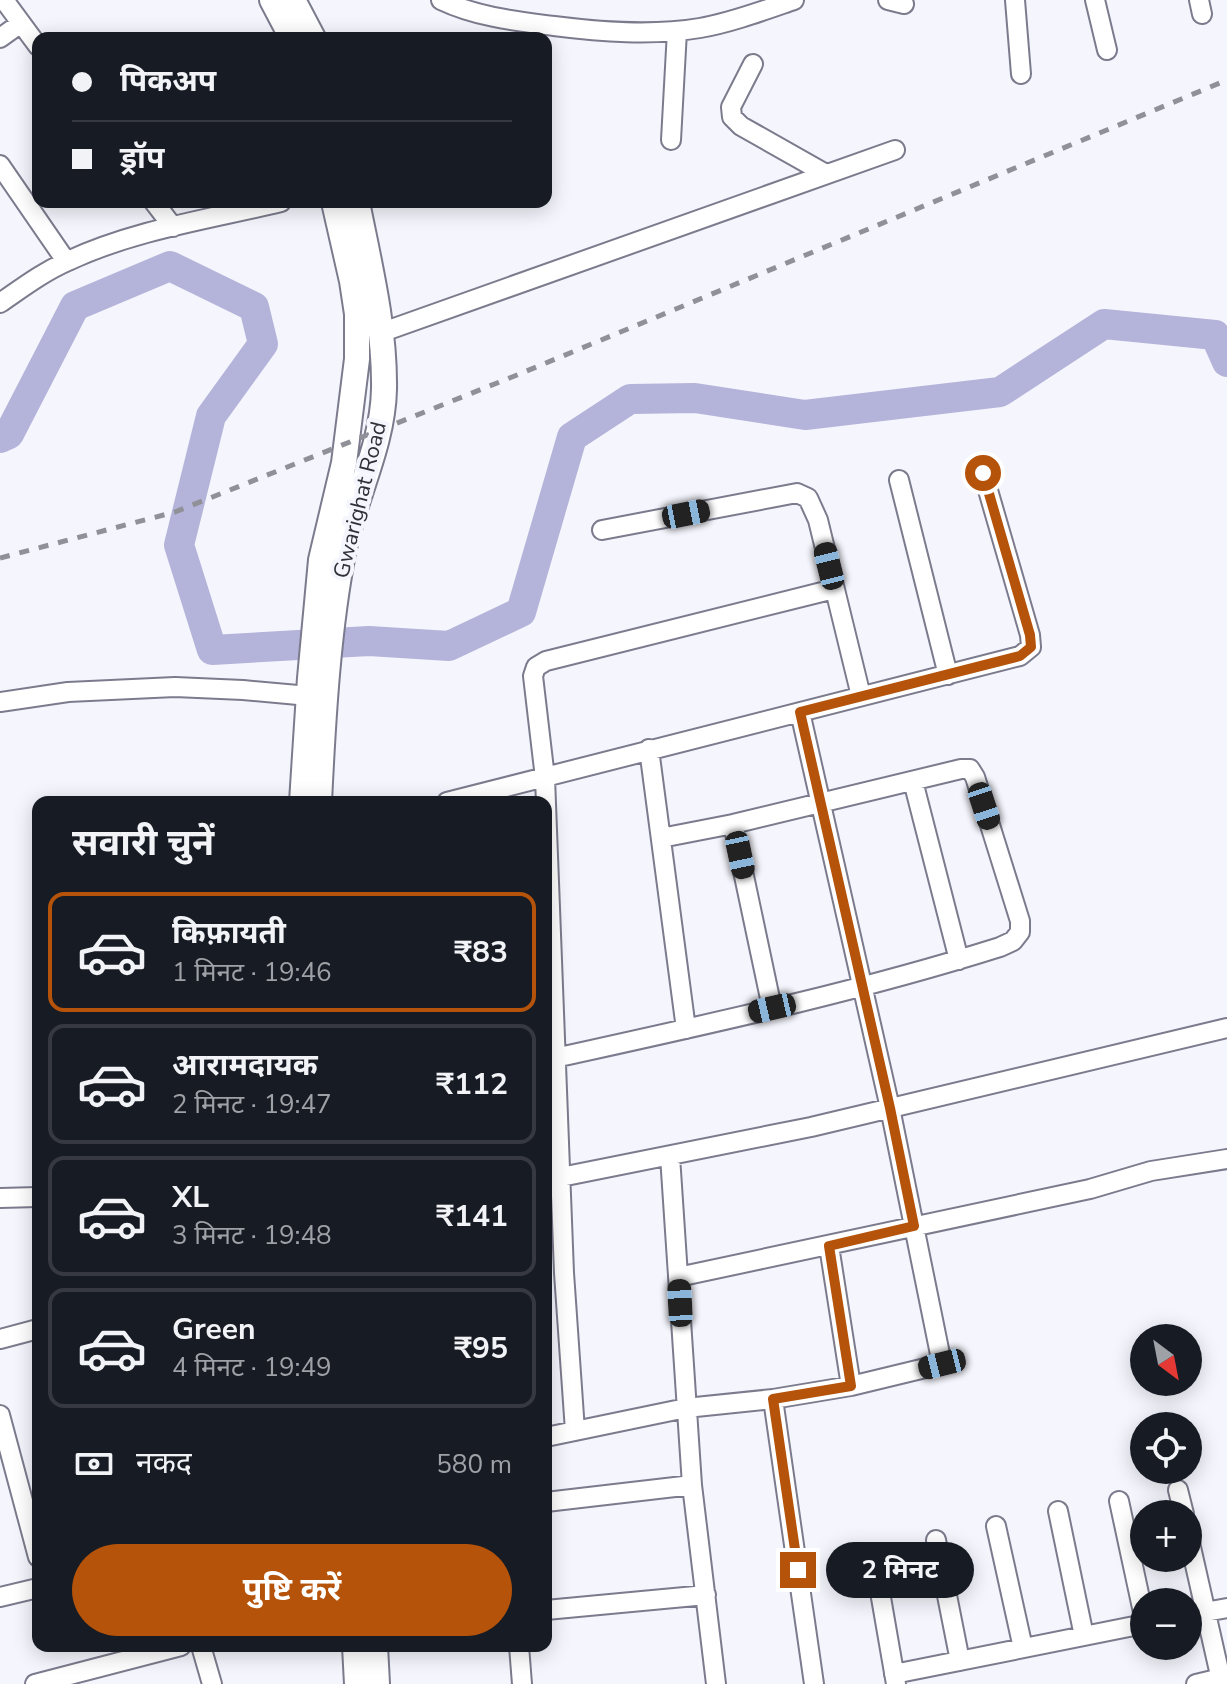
<!DOCTYPE html>
<html lang="hi">
<meta charset="utf-8">
<style>
:root{--surface:#171b24;--page:#242831;--text:#f1f3f6;--muted:#9ea1a6;--line:#363941;--accent:#b45309}
body{margin:0;font-family:"Nunito Sans","Noto Sans Devanagari",sans-serif;background:var(--page);color:var(--text);height:100vh;display:flex;flex-direction:column;font-size:30px;white-space:nowrap}
*{box-sizing:border-box;margin:0}
p{font-size:26px;color:var(--muted)}
.icon{flex:none;width:44px;height:44px;fill:none;stroke:currentColor;stroke-width:2;stroke-linecap:round;stroke-linejoin:round}
.map{position:relative;flex:1;overflow:hidden}
.side{position:absolute;left:32px;top:796px;width:520px;height:856px;display:flex;flex-direction:column;background:var(--surface);border-radius:16px;box-shadow:0 4px 20px #0003}
.side>*{flex:none}
.banner{position:absolute;left:32px;top:32px;width:520px;height:176px;border-radius:16px;box-shadow:0 4px 20px #0003;display:grid;align-content:center;height:176px;padding:0 40px;background:var(--surface)}
.needle{width:52px;rotate:148deg}
.fabs{position:absolute;left:1130px;top:1324px;display:grid;gap:16px}
.fabs a{display:grid;place-items:center;width:72px;height:72px;border-radius:50%;background:var(--surface);box-shadow:0 4px 20px #0003;font-size:40px}
.end{position:absolute;width:36px;height:36px;margin:-18px;border:10px solid #b45309;background:#fff;box-shadow:0 0 0 4px #fff}
.from{border-radius:50%}
.bubble{position:absolute;height:56px;border-radius:28px;background:var(--surface);box-shadow:0 4px 20px #0003;font-size:26px;font-weight:700;line-height:56px;text-align:center}
.car{position:absolute;width:24px;height:48px;margin:-24px -12px;border-radius:10px;box-shadow:0 0 6px 2px #0007;background:linear-gradient(#222 24%,#8ab4d8 0 40%,#222 0 76%,#8ab4d8 0 86%,#222 0)}
.banner b{display:flex;align-items:center;gap:28px;height:76px;font-size:30px}
.banner b+b{border-top:2px solid var(--line)}
.banner i{width:20px;height:20px;background:var(--text)}
ul{padding:0;list-style:none}
li{display:flex;align-items:center;gap:24px;height:120px;margin:0 16px 12px;padding:0 24px;border:4px solid var(--line);border-radius:16px}
li div{flex:1}
li b{display:block;font-size:30px}
li em{font-style:normal;font-weight:700}
li.selected{border-color:var(--accent)}
li>.icon{width:72px;height:72px;stroke-width:1.5}
h2{padding:0 40px;font-size:36px;line-height:96px}
.pay{display:flex;align-items:center;gap:20px;height:88px;padding:0 40px;font-size:30px}
.pay p{margin-inline-start:auto}
.primary-button{display:flex;gap:16px;margin-top:auto;padding:16px 40px}
.primary-button a{flex:1;height:92px;border-radius:48px;background:var(--accent);color:#fff;font-size:32px;font-weight:700;line-height:92px;text-align:center}
.map>svg:first-child{display:block}
.lines{fill:none;stroke-linecap:round;stroke-linejoin:round}
.river{stroke:#b4b3da;stroke-width:30}
.minor-casing{stroke:#7b7b8d;stroke-width:22}
.tertiary-casing{stroke:#7b7b8d;stroke-width:28}
.minor{stroke:#fff;stroke-width:18}
.tertiary{stroke:#fff;stroke-width:24}
.rail{stroke:#909098;stroke-width:5;stroke-dasharray:10 10;stroke-linecap:butt}
.route{stroke:#b45309;stroke-width:10}
.labels{text-anchor:middle;dominant-baseline:central;stroke-width:8;stroke-linejoin:round;paint-order:stroke}
.street-label{font-size:22px;fill:#303038;stroke:#f5f5fd}
</style>
<div class="map">
<svg width="1227" height="1684" viewBox="0 0 1227 1684">
<rect width="100%" height="100%" fill="#f5f5fd"/>
<g class="lines">
<path class="river" d="M0,438L9,434L75,306L170,266L254,307L263,344L211,416L179,545L212,650L369,641L449,646L521,612L572,437L630,399L695,398L805,415L1000,392L1104,324L1215,335L1227,362"/>
<defs>
<path id="minor" d="M4,0L38,46
M441,0C477,17 515,21 554,26C601,32 652,36 700,28C730,23 765,10 794,0
M888,0L904,4
M1015,0L1021,74
M1095,0L1107,50
M1199,0L1202,14
M0,38L21,23
M753,64L731,107L732,117L741,126L826,174
M671,140L677,31
M0,165L66,261
M154,202L173,227
M0,303C22,288 43,272 68,261C134,230 210,219 281,202
M380,333L895,150
M899,480L948,675
M602,530L797,493L808,498L818,520L861,696
M0,702L68,692L175,687L243,690L309,696
M649,749L686,1029
M913,781L959,960
M447,802L1020,656L1031,647L1030,635L983,473
M733,824L772,1008
M555,1058C704,1025 854,993 1000,947L1013,941L1020,932V921L975,777L970,769H961L733,824L661,838
M670,1156L692,1485L716,1684
M546,1180L811,1127L1227,1028
M0,1198L38,1197
M829,1246L851,1386
M678,1277L1090,1189L1151,1171L1227,1159
M0,1339L38,1329
M773,1399L814,1684
M0,1415L38,1557
M575,1431L564,1273L545,778L533,676L536,667L546,661L834,589
M546,1437L686,1408L773,1399L851,1386L942,1364L890,1108L800,712
M1178,1490L1184,1514
M1119,1501L1144,1617
M546,1502L692,1485
M1058,1511L1084,1636
M996,1526L1023,1648
M1188,1534L1222,1684
M936,1540L960,1661
M875,1563L896,1684
M0,1597L38,1588
M546,1610L706,1595
M1188,1615L1227,1608
M201,1646L212,1684
M519,1646L522,1684
M894,1674L1144,1624
M35,1684L181,1646
M1196,1684L1221,1678"/>
<path id="tertiary" d="M272,0L292,38
M293,0L313,38
M302,802L310,678L321,560L344,463L357,359V314L352,281L334,202
M319,802C323,719 328,629 344,548C356,494 383,444 384,389C385,326 369,263 357,202
M355,1646L357,1684
M375,1646L377,1684"/>
</defs>
<use href="#minor" class="minor-casing"/>
<use href="#tertiary" class="tertiary-casing"/>
<use href="#minor" class="minor"/>
<use href="#tertiary" class="tertiary"/>
<path class="rail" d="M0,558L175,512L517,375L1227,80"/>
</g>
<g class="lines">
<path class="route" d="M798,1570L773,1399L851,1386L829,1246L914,1226L890,1108L800,712L1020,656L1031,647L1030,635L983,473"/>
</g>
<g class="labels">
<g class="street-label">
<text transform="translate(360 500) rotate(-76)">Gwarighat Road</text>
</g>
</g>
</svg>
<div class="fabs">
<a><svg class="needle" viewBox="-14 -14 28 28"><path d="M0-13l5 13h-10z" fill="#e53935"/><path d="M0 13l5-13h-10z" fill="#9ea1a6"/></svg></a>
<a><svg class="icon" aria-label="locate" viewBox="0 0 24 24"><circle cx="12" cy="12" r="6"/><path d="M12 2v4M12 18v4M2 12h4M18 12h4"/></svg></a>
<a>+</a>
<a>−</a>
</div>
<i class="end from" style="left:983px;top:473px"></i>
<i class="end" style="left:798px;top:1570px"></i>
<div class="bubble" style="left:826px;top:1542px;width:148px">2 मिनट</div>
<i class="car" style="left:686px;top:514px;rotate:79deg"></i>
<i class="car" style="left:829px;top:566px;rotate:346deg"></i>
<i class="car" style="left:984px;top:806px;rotate:162deg"></i>
<i class="car" style="left:740px;top:855px;rotate:168deg"></i>
<i class="car" style="left:772px;top:1008px;rotate:257deg"></i>
<i class="car" style="left:680px;top:1303px;rotate:357deg"></i>
<i class="car" style="left:942px;top:1364px;rotate:256deg"></i>
<div class="banner">
<b><i class="from"></i>पिकअप</b>
<b><i></i>ड्रॉप</b>
</div>
<section class="side">
<h2>सवारी चुनें</h2>
<ul>
<li class="selected"><svg class="icon" aria-label="car" viewBox="0 0 24 24"><path d="M5 17H2v-5l4-1 3-4h7l3 4 3 1v5h-3M9 17h6M6 11h13"/><circle cx="7" cy="17" r="2"/><circle cx="17" cy="17" r="2"/></svg><div><b>किफ़ायती</b><p>1 मिनट · 19:46</p></div><em>₹83</em></li>
<li><svg class="icon" aria-label="car" viewBox="0 0 24 24"><path d="M5 17H2v-5l4-1 3-4h7l3 4 3 1v5h-3M9 17h6M6 11h13"/><circle cx="7" cy="17" r="2"/><circle cx="17" cy="17" r="2"/></svg><div><b>आरामदायक</b><p>2 मिनट · 19:47</p></div><em>₹112</em></li>
<li><svg class="icon" aria-label="car" viewBox="0 0 24 24"><path d="M5 17H2v-5l4-1 3-4h7l3 4 3 1v5h-3M9 17h6M6 11h13"/><circle cx="7" cy="17" r="2"/><circle cx="17" cy="17" r="2"/></svg><div><b>XL</b><p>3 मिनट · 19:48</p></div><em>₹141</em></li>
<li><svg class="icon" aria-label="car" viewBox="0 0 24 24"><path d="M5 17H2v-5l4-1 3-4h7l3 4 3 1v5h-3M9 17h6M6 11h13"/><circle cx="7" cy="17" r="2"/><circle cx="17" cy="17" r="2"/></svg><div><b>Green</b><p>4 मिनट · 19:49</p></div><em>₹95</em></li>
</ul>
<div class="pay"><svg class="icon" aria-label="cash" viewBox="0 0 24 24"><path d="M3 7h18v10H3z"/><circle cx="12" cy="12" r="2"/></svg>नकद<p>580 m</p></div>
<div class="primary-button"><a>पुष्टि करें</a></div>
</section>
</div>
